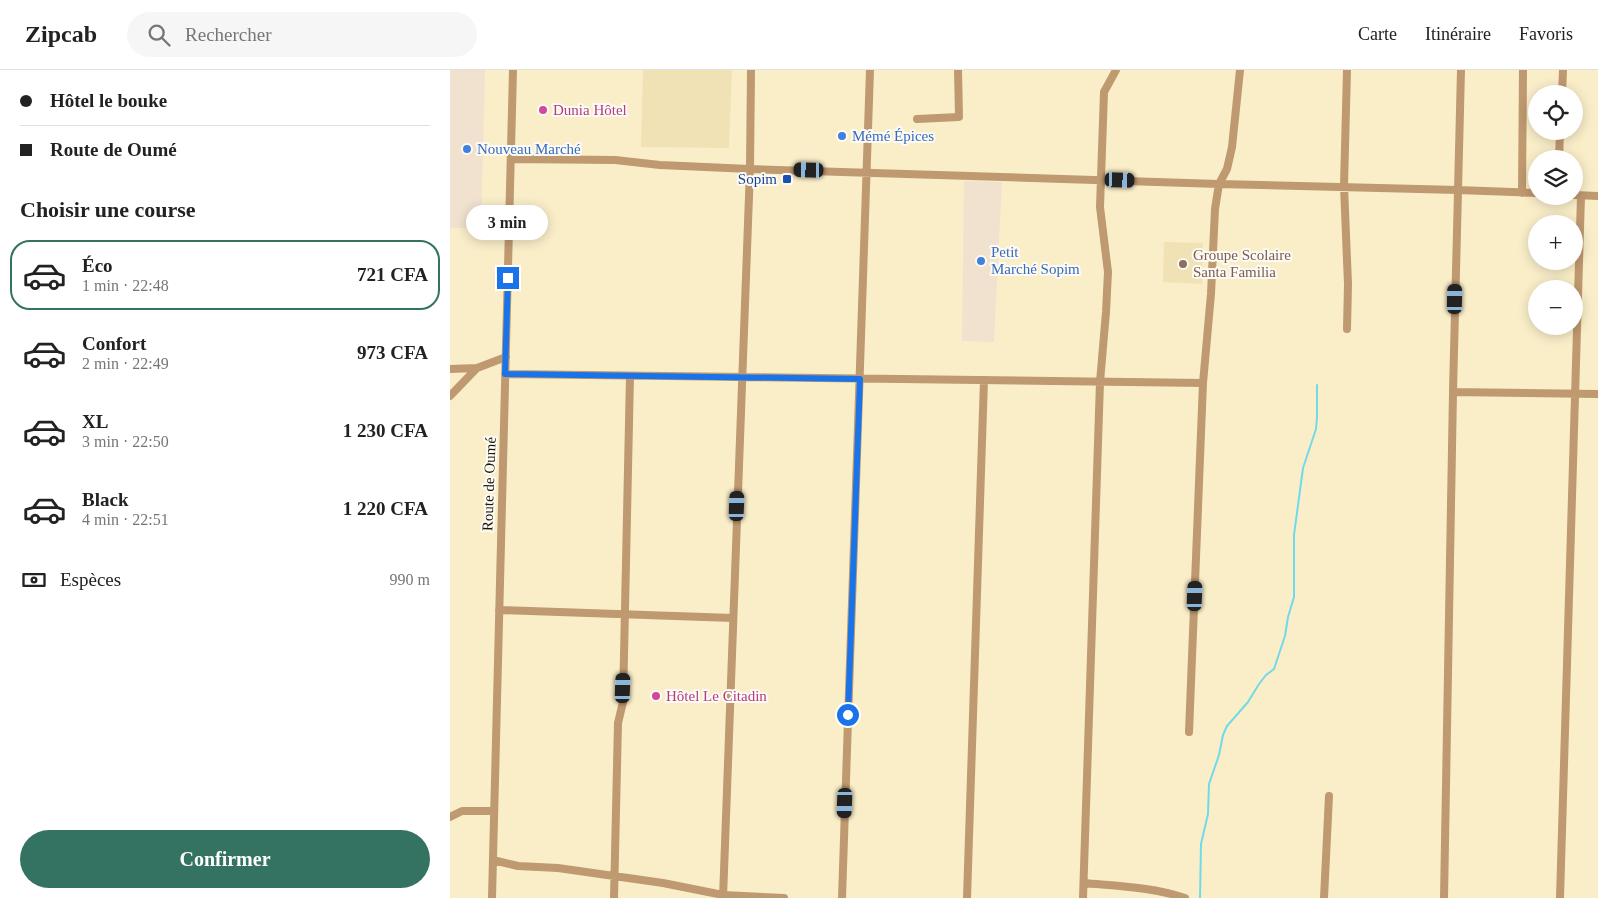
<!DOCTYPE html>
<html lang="fr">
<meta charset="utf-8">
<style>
:root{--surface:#fff;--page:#f6f6f6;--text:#222;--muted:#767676;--line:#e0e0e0;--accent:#347362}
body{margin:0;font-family:Georgia,serif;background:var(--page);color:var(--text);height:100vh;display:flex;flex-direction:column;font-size:19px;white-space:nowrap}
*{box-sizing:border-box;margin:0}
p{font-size:16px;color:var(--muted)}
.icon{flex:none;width:28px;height:28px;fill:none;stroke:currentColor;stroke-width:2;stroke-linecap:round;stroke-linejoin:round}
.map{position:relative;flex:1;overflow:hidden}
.panel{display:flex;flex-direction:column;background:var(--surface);width:450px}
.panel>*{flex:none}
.hud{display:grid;align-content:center;height:110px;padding:0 20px;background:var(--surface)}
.fabs{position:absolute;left:1078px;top:15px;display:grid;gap:10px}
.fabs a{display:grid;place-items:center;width:55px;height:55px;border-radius:50%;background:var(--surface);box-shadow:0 2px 12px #0003;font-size:25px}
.end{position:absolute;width:22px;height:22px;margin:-11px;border:6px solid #1a73e8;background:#fff;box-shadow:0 0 0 2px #fff}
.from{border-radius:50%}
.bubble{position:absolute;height:35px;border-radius:18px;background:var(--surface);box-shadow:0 2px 12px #0003;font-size:16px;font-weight:800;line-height:35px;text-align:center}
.car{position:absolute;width:15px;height:30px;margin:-15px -8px;border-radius:6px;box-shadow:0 0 4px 1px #0007;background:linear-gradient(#222 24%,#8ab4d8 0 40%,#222 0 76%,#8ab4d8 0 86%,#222 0)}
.hud b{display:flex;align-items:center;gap:18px;height:48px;font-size:19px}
.hud b+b{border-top:1px solid var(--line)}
.hud i{width:12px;height:12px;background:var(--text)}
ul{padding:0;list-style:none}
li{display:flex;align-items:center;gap:15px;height:70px;margin:0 10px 8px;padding:0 10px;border:2px solid transparent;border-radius:20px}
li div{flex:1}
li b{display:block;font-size:19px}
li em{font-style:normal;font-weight:800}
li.selected{border-color:var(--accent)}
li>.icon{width:45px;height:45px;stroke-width:1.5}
h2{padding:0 20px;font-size:22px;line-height:60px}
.pay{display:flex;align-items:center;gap:12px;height:55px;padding:0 20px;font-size:19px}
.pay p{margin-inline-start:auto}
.primary-button{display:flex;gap:10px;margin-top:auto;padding:10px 20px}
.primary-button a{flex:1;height:58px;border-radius:30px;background:var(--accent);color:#fff;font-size:20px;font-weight:800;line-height:58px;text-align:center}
header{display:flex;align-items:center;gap:30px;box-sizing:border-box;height:70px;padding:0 25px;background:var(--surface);border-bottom:1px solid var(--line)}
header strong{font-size:24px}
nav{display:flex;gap:28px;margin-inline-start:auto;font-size:18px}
.search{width:350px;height:45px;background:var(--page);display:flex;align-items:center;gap:12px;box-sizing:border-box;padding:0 18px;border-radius:28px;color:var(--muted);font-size:19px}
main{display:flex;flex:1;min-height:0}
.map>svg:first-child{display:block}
.commercial{fill:#f0e2cf}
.built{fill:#f1e2b5}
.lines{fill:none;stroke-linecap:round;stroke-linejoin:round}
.stream{stroke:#71dae8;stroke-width:2}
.minor{stroke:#bf9970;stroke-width:8}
.route{stroke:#1a73e8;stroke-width:6}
.hotel-dot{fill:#d1479c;stroke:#fefbf4;stroke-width:2}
.shop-dot{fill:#3f7fe0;stroke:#fefbf4;stroke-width:2}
.transit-dot{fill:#1a4fb4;stroke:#fefbf4;stroke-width:2}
.education-dot{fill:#8d6e63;stroke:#fefbf4;stroke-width:2}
.labels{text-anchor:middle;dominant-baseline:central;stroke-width:4;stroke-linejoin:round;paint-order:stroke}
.hotel-label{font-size:15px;fill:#b23c85;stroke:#fefbf4;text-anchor:start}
.shop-label{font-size:15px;fill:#366cbe;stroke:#fefbf4;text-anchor:start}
.transit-label{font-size:15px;fill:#164399;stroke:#fefbf4;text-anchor:end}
.education-label{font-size:15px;fill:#785e54;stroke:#fefbf4;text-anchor:start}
.street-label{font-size:15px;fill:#1b1609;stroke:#fefbf4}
</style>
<header>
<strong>Zipcab</strong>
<div class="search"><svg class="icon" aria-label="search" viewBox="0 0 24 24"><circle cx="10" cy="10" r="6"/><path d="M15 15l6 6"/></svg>Rechercher</div>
<nav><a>Carte</a><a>Itinéraire</a><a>Favoris</a></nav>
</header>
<main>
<section class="panel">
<div class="hud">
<b><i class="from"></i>Hôtel le bouke</b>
<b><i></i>Route de Oumé</b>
</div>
<h2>Choisir une course</h2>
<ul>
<li class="selected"><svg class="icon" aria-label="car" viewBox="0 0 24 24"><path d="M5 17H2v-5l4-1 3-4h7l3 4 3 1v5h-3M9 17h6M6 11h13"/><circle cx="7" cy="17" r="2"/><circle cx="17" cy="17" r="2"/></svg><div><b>Éco</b><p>1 min · 22:48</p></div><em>721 CFA</em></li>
<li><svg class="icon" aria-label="car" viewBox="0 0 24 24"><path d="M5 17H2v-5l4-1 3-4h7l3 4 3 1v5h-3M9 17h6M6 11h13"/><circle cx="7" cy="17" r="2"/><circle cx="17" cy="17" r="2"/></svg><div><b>Confort</b><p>2 min · 22:49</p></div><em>973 CFA</em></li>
<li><svg class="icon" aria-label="car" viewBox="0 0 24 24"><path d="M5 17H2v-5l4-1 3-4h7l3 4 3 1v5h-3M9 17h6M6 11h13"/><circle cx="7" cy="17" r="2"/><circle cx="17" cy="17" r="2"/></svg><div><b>XL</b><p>3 min · 22:50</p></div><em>1 230 CFA</em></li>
<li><svg class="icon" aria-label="car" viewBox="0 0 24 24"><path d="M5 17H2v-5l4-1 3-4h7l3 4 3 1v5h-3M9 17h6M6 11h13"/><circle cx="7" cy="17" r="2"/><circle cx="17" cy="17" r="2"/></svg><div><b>Black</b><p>4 min · 22:51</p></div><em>1 220 CFA</em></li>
</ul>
<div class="pay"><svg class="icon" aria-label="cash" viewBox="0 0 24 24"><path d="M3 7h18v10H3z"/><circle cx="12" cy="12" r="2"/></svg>Espèces<p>990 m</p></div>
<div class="primary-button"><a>Confirmer</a></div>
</section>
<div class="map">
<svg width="1148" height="828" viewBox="0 0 1148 828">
<rect width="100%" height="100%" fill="#faeec9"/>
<path class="commercial" d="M0,0H35L31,158H0Z
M514,111L552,112L544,272L512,271Z"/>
<path class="built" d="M193,0H282L279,78L191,77Z
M714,172L753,173L752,214L713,212Z"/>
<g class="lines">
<path class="stream" d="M750,828L751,774L758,744L759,714L769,685L773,665L777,656L798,632L809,614L816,605L824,599L835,566L838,547L844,527V465L853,398L866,359L867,347V315"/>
<path class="minor" d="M897,0L894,116L898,214L897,259
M1112,24L1113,0
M467,49L509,47L508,0
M61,89L165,90L210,95L300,99L769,114L1008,120L1086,123
M1109,89L1110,61
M1072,123L1073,0
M1124,125L1148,126
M0,299L27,298L56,287
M55,304L753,313
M1003,322L1148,324
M0,326L27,298
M49,540L283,548
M739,662L753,313L761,224L765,139L769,114L777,99L782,77L790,0
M0,747L12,741H44
M43,790L68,796L108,798L213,813L273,825L334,828
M634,813C667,816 703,817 735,828
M42,828L63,0
M164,828L168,653L173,632L180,306
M273,828L300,99L301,0
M392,828L420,0
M517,828L534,310
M633,828L650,312L656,242L658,202L650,137L654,22L666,0
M874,828L879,726
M994,828L1003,322L1011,0
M1110,828L1131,126"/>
</g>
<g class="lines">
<path class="route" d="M58,208L55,304L410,309L398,645"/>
</g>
<g class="hotel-dot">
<circle cx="93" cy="40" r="5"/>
<circle cx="206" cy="626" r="5"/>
</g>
<g class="shop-dot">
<circle cx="392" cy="66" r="5"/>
<circle cx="17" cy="79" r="5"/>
<circle cx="531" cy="191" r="5"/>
</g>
<rect class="transit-dot" x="332" y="104" width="10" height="10" rx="2.5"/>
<circle class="education-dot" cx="733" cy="194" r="5"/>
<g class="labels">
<g class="hotel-label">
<text x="103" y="40">Dunia Hôtel</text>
<text x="216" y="626">Hôtel Le Citadin</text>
</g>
<g class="shop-label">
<text x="402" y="66">Mémé Épices</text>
<text x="27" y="79">Nouveau Marché</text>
<text x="541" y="182">Petit<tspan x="541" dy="17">Marché Sopim</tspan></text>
</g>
<g class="transit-label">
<text x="327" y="109">Sopim</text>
</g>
<g class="education-label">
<text x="743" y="185">Groupe Scolaire<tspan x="743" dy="17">Santa Familia</tspan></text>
</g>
<g class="street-label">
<text transform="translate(39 414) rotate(-88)">Route de Oumé</text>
</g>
</g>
</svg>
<div class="fabs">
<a><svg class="icon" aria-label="locate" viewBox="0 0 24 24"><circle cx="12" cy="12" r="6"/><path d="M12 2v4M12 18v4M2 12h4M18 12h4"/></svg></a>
<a><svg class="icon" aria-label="layers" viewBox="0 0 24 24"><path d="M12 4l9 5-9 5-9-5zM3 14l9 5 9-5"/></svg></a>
<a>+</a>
<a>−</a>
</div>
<i class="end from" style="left:398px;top:645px"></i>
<i class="end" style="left:58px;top:208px"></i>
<div class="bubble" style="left:16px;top:135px;width:82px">3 min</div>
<i class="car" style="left:359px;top:100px;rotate:271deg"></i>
<i class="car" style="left:670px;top:110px;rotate:92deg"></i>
<i class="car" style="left:1005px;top:229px;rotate:1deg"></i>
<i class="car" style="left:287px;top:436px;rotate:2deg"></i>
<i class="car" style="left:745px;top:526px;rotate:2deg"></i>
<i class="car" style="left:173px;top:618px;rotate:2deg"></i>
<i class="car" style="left:395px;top:733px;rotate:182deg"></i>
</div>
</main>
